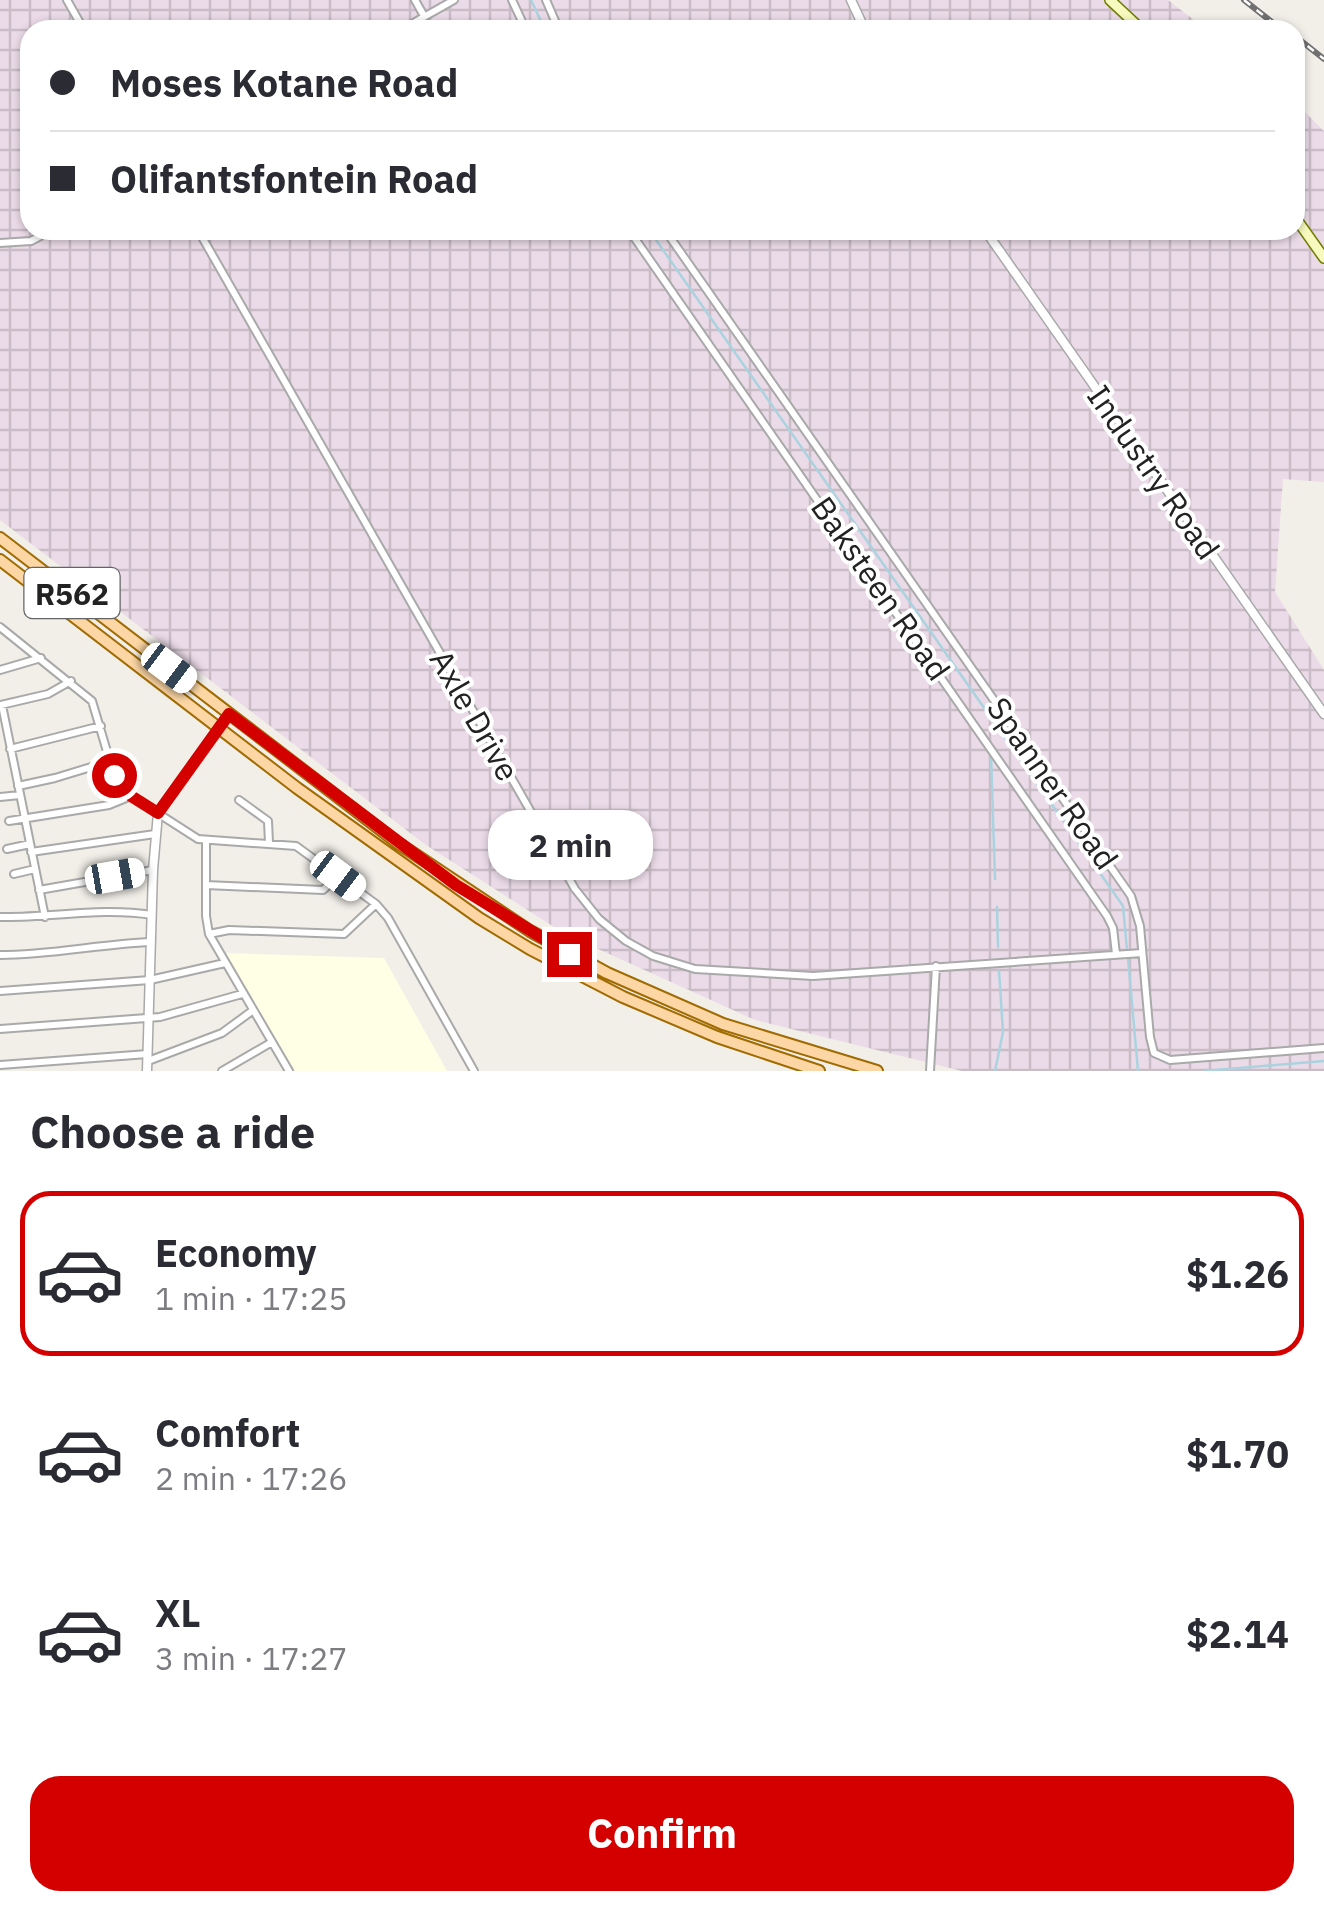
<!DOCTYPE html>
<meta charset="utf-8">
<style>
:root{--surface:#fff;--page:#f7f7f7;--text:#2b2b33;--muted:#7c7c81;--line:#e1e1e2;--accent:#d40000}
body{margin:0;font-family:"IBM Plex Sans",sans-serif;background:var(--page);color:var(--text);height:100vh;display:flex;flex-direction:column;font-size:38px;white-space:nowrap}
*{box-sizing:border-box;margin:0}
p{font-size:32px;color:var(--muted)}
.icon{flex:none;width:55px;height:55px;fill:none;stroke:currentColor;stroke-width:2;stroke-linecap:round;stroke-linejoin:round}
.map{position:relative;height:1071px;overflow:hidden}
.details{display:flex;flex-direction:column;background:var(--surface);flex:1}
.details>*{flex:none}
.hud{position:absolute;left:20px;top:20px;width:1285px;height:220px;border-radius:30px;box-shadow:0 2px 8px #0004;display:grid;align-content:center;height:220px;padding:0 30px;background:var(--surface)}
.end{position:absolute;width:45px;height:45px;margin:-22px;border:12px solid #d40000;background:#fff;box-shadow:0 0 0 5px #fff}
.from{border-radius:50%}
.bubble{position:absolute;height:70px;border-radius:30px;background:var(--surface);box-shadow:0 2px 8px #0004;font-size:32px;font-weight:700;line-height:70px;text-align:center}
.car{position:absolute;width:30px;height:60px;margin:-30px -15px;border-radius:12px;box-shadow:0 0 8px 2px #0007;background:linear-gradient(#fff 24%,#345 0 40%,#fff 0 76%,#345 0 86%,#fff 0)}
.hud b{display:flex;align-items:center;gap:35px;height:95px;font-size:38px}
.hud b+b{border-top:2px solid var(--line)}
.hud i{width:25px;height:25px;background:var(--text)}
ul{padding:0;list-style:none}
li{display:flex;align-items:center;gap:30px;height:165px;margin:0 20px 15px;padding:0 10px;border:5px solid transparent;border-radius:30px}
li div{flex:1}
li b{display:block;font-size:38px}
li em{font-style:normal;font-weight:700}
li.selected{border-color:var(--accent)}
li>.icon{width:90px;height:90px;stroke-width:1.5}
h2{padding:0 30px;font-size:45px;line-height:120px}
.button{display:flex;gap:20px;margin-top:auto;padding:20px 30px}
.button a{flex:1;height:115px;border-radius:30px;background:var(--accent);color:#fff;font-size:40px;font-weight:700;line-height:115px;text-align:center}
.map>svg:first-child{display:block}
.industrial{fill:url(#industrial-grid)}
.education{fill:#ffffe5}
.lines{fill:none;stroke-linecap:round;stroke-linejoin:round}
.stream{stroke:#aad3df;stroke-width:2.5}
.minor-casing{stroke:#a9a9a9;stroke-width:10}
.tertiary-casing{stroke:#a9a9a9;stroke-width:11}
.secondary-casing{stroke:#707d05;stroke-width:12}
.primary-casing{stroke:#a06b00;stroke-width:14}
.minor{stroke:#fff;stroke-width:6}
.tertiary{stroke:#fff;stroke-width:8}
.secondary{stroke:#f7fabf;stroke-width:9}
.primary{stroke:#fcd6a4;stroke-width:10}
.rail-casing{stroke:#707070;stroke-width:6}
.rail{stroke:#fff;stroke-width:2.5;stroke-dasharray:8;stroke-linecap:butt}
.route{stroke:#d40000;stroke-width:12}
.labels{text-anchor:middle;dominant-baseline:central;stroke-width:8;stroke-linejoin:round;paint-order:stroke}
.shield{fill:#fff;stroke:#646464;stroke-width:2.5}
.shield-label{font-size:30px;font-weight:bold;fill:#222}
.street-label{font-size:32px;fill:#222;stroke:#fff}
</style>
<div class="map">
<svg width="1324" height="1071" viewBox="0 0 1324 1071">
<defs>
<pattern id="industrial-grid" width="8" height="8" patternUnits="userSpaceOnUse" patternTransform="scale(2.5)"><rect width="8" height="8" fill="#ebdbe8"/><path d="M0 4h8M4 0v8" fill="none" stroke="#c9bcc7"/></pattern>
</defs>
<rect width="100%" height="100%" fill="#f2efe9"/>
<path class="industrial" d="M0,0H1168L1207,30H30V230H1295V102L1324,131V482L1283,479L1275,592L1324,670V1071H962L755,1020L565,934L426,845L0,520Z"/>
<path class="education" d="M226,953L384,958L447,1071H295Z"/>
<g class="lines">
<path class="stream" d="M531,0L545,30
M649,230L1123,906L1127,950
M991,755L995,879
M997,907L998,947
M1128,958L1138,1071
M995,1071L1003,1032L999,971
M1204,1071L1324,1061"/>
<defs>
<path id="minor" d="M67,0L84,30
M415,0L424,16
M512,0L526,30
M546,0L559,30
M401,30L454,0
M198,230L575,889L599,919L626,941L653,956L695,969L813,976L1142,953
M629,230L1107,916L1113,928L1116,954
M665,230L1131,896L1140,926L1150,1037L1154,1053L1170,1060L1324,1048
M0,243L31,241L52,230
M0,627L92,701L114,775L131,796L198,839L296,846L376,904L388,918L474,1071
M0,670L41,658
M1,705L48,694L71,681
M2,705L45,917
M10,749L101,726
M18,786L55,778L111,761
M0,797L20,795
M239,800L268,821L269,843
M9,821L109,805L131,796
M206,841V916L209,934L289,1071
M7,849L30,844
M31,852L155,834
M14,874L35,869
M206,885L323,890L338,876
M39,890L153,870
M0,917C52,918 100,907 152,915
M209,934L229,930L344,934L376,904
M0,955C51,955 100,944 151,942
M0,991L150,980L225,963
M0,1029L160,1017L242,994
M148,1061L222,1033L252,1011
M0,1065L148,1054
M222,1071L272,1042
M930,1071L936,966"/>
<path id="tertiary" d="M851,0L865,30
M985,230L1324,714
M147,1071L153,870L158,813L229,714"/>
<path id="secondary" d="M1110,0L1142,30
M1295,217L1324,258"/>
<path id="primary" d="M0,538L398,843L530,931L607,973L723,1024L877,1071
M0,560L297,788L479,918L530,949L623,997L717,1037L819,1071"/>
</defs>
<use href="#minor" class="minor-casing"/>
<use href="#tertiary" class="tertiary-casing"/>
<use href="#secondary" class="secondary-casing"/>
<use href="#primary" class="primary-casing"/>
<use href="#minor" class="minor"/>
<use href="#tertiary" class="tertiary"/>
<use href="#secondary" class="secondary"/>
<use href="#primary" class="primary"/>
<defs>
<path id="rail" d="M1244,0L1282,30
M1295,36L1324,59"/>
</defs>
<use href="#rail" class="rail-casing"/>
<use href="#rail" class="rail"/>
</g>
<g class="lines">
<path class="route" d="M114,775L131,796L158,813L229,714L456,885L569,954"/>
</g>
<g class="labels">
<rect class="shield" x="24.5" y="568" width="95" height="50" rx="8"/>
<g class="shield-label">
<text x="72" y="593">R562</text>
</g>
<g class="street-label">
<text transform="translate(1154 472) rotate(55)">Industry Road</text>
<text transform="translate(881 588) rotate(55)">Baksteen Road</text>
<text transform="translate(475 715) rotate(60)">Axle Drive</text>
<text transform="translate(1053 783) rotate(55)">Spanner Road</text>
</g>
</g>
</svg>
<i class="end from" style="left:114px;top:775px"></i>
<i class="end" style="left:569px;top:954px"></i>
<div class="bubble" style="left:488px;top:810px;width:165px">2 min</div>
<i class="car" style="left:169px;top:668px;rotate:127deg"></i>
<i class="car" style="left:115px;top:876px;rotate:80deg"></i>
<i class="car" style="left:338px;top:876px;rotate:127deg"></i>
<div class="hud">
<b><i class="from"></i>Moses Kotane Road</b>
<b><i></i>Olifantsfontein Road</b>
</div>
</div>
<section class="details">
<h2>Choose a ride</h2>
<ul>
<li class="selected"><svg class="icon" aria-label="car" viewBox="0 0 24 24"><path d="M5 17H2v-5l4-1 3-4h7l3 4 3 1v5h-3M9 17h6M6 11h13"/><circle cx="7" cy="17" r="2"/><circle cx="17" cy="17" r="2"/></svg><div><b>Economy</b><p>1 min · 17:25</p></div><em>$1.26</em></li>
<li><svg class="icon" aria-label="car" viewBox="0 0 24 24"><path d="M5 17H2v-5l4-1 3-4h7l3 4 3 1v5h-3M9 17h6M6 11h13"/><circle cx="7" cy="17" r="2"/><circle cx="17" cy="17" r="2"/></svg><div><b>Comfort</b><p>2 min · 17:26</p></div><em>$1.70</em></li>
<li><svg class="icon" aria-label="car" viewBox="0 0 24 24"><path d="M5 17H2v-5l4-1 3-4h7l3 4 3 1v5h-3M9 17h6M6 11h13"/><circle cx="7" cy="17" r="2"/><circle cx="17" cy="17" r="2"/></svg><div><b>XL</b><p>3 min · 17:27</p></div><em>$2.14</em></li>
</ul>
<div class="button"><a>Confirm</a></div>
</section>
